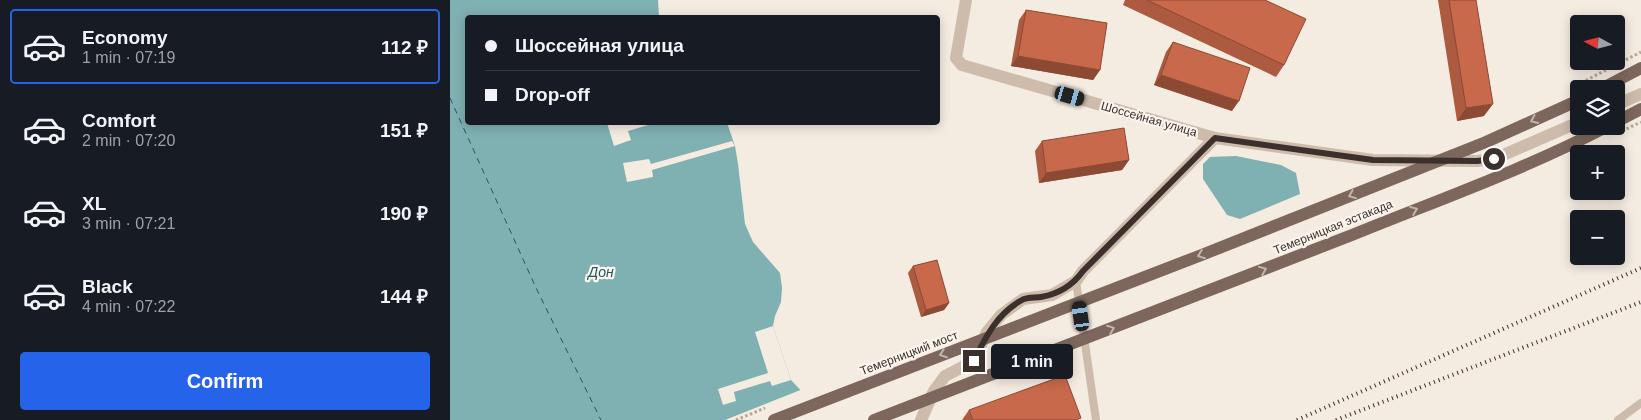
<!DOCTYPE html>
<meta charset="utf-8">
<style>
:root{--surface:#171b24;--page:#20242c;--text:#f1f3f6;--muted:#9ea1a6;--line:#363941;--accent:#2563eb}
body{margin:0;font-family:Arial,sans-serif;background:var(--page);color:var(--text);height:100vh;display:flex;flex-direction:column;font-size:19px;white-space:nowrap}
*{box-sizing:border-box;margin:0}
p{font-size:16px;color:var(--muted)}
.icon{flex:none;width:28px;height:28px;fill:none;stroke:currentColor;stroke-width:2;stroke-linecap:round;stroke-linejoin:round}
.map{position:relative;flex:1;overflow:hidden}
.side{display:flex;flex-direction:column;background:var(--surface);width:450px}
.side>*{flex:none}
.hud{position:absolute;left:15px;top:15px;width:475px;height:110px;border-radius:5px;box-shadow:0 2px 12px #0003;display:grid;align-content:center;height:110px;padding:0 20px;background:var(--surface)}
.needle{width:32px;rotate:277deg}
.controls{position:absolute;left:1120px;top:15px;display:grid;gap:10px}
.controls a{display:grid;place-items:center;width:55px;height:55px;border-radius:5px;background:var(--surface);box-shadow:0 2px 12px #0003;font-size:25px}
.end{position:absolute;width:22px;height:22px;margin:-11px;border:6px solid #3b302b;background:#fff;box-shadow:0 0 0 2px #fff}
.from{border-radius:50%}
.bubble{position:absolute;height:35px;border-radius:5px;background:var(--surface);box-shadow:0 2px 12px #0003;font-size:16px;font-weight:600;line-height:35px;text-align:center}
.car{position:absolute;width:15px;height:30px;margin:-15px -8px;border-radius:6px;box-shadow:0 0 4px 1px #0007;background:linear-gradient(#222 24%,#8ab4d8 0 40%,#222 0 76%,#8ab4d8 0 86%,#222 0)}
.hud b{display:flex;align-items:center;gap:18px;height:48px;font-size:19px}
.hud b+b{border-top:1px solid var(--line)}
.hud i{width:12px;height:12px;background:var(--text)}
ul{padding:9px 0 0;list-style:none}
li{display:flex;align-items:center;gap:15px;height:75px;margin:0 10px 8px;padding:0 10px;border:2px solid transparent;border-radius:5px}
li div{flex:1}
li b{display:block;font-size:19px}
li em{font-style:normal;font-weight:600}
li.active{border-color:var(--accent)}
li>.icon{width:45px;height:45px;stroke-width:1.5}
.action{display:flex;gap:10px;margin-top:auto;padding:10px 20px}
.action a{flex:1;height:58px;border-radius:5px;background:var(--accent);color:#fff;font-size:20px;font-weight:600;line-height:58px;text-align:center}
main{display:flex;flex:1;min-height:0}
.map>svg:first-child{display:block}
.water{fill:#7fb0b2}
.pier{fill:#f4ebe1}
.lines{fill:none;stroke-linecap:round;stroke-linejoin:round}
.ferry{stroke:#1f5a5e;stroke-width:1;stroke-dasharray:6 5;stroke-linecap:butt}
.lane{stroke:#cdbbac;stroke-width:8}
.street{stroke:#cdbbac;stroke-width:12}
.primary{stroke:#7d675c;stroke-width:12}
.rail{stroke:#3b302b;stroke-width:4;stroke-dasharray:1 4;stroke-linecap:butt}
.path-bridge{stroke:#b9a596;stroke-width:3;stroke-dasharray:2.5 2.5;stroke-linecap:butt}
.primary-bridge{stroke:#7d675c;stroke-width:12}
.wall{fill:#ac5a40}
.shaded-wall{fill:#8c4a34}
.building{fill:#c8694b;stroke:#8c4a34}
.oneway{stroke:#c2b5ac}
.route{stroke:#3b302b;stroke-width:6}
.labels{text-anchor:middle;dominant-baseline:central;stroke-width:4.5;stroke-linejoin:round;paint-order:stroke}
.street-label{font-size:12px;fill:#3b302b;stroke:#fbf5ee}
.water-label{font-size:14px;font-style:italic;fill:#1f5a5e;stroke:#fbf5ee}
</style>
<main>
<section class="side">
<ul>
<li class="active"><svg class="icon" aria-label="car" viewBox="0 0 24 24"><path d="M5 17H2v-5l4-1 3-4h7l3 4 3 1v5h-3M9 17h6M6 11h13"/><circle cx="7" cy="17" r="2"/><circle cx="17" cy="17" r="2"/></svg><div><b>Economy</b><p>1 min · 07:19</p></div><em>112 ₽</em></li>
<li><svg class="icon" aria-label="car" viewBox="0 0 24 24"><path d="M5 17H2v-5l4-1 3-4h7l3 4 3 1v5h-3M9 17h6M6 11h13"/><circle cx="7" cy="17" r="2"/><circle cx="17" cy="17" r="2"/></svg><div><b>Comfort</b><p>2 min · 07:20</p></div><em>151 ₽</em></li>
<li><svg class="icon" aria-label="car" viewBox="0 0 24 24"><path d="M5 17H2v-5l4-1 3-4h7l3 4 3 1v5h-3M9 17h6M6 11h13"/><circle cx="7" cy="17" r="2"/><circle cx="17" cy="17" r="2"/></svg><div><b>XL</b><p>3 min · 07:21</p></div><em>190 ₽</em></li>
<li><svg class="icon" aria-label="car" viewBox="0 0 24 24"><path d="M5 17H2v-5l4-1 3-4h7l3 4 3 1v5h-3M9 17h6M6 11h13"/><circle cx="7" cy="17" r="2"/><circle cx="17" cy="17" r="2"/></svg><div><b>Black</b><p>4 min · 07:22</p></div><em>144 ₽</em></li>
</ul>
<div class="action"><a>Confirm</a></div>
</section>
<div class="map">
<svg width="1191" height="420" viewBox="0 0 1191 420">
<rect width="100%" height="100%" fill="#f4ebe1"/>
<path class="water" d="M0,0H208L209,17L18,18V122L277,123L285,146L288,164L295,224L303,242L330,273L332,288L331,302L325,316L323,326L341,380L358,398L366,420H0Z
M786,156L831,165L846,173L850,194L790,219L777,215L753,179V164L760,157Z"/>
<path class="pier" d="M157,123H175L176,124L205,123L178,131L181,140L164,146Z
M282,141L285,146L202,170L203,177L177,182L173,163L199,159L201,164Z
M323,326L341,380L322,386L320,381L284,392L286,401L273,405L268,389L318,373L305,332Z
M353,389L360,397L369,420H275Z"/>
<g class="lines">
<path class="ferry" d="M0,98L87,290L151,420"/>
<path class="lane" d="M626,281L646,420
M1168,420L1191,403"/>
<path class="street" d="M516,0L506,58L512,65L765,138L923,160L1027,161L1044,159L1129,122
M1166,105L1191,94
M471,420L484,391L495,376L524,361L537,332L551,315L573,299L602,295L626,281L633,271L765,138"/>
<path class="primary" d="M1151,89L1191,68
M1166,122L1191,109"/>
<path class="rail" d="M847,420L1191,268
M886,420L1191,302"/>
<path class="path-bridge" d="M1127,85L1191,52
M1172,131L1191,122
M286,420L315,408"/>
<path class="primary-bridge" d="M324,420L749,256L1036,142L1129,100
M424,420C583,358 743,298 902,235C988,200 1076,169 1158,126"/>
</g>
<path class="wall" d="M675,0H815L834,65L826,77L673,5Z
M988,0H1026L1034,116L1007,121Z
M576,10L650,70L643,80L561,66L569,20Z
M723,42L782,111L704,85L716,52Z
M592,141L679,160L672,170L589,183L585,151Z
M463,266L499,303L494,310L471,317L458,273Z
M519,410L630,420H512Z"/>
<path class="shaded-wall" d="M568,56L650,70L643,80L561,66Z
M711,75L789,101L782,111L704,85Z
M1043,104L1034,116L1007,121L1016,108Z
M679,160L672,170L589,183L596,173Z
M499,303L494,310L471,317L476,310Z"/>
<path class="building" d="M697,0H815L856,19L834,65Z
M999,0H1026L1043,104L1016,108Z
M576,10L657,23L650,70L568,56Z
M723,42L800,68L789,101L711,75Z
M674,128L679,160L596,173L592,141Z
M487,260L499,303L476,310L463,266Z
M615,375L631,418L626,420H523L519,410Z"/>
<defs><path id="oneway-chevron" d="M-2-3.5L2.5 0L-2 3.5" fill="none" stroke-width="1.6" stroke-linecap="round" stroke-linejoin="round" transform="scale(1.25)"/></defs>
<g class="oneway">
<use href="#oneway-chevron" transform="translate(1084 120) rotate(156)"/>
<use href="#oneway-chevron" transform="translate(902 195) rotate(158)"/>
<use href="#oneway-chevron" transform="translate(964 210) rotate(-22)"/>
<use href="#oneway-chevron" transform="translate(751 255) rotate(159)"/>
<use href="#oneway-chevron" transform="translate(813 270) rotate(-22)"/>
<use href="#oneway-chevron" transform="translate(661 329) rotate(-21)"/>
<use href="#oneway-chevron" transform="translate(493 354) rotate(159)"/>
</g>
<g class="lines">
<path class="route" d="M524,361C536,336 547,314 572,300C577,297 585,298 591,297C608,294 623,285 633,271L765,138L923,160L1027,161L1044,159"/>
</g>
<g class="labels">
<g class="street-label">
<text transform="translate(699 119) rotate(16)">Шоссейная улица</text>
<text transform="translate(883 227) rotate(-22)">Темерницкая эстакада</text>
<text transform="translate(459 353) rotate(-21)">Темерницкий мост</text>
</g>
<g class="water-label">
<text x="151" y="272">Дон</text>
</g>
</g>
</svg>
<div class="controls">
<a><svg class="needle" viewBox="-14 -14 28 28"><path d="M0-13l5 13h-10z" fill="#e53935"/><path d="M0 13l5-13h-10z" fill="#9ea1a6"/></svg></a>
<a><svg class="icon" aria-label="layers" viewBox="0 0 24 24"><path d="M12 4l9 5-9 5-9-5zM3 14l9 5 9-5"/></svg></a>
<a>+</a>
<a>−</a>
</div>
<i class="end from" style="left:1044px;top:159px"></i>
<i class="end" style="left:524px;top:361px"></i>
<div class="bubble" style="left:541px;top:344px;width:82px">1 min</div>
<i class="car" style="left:620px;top:96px;rotate:106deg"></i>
<i class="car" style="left:631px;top:316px;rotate:352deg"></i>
<div class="hud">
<b><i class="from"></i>Шоссейная улица</b>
<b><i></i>Drop-off</b>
</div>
</div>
</main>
